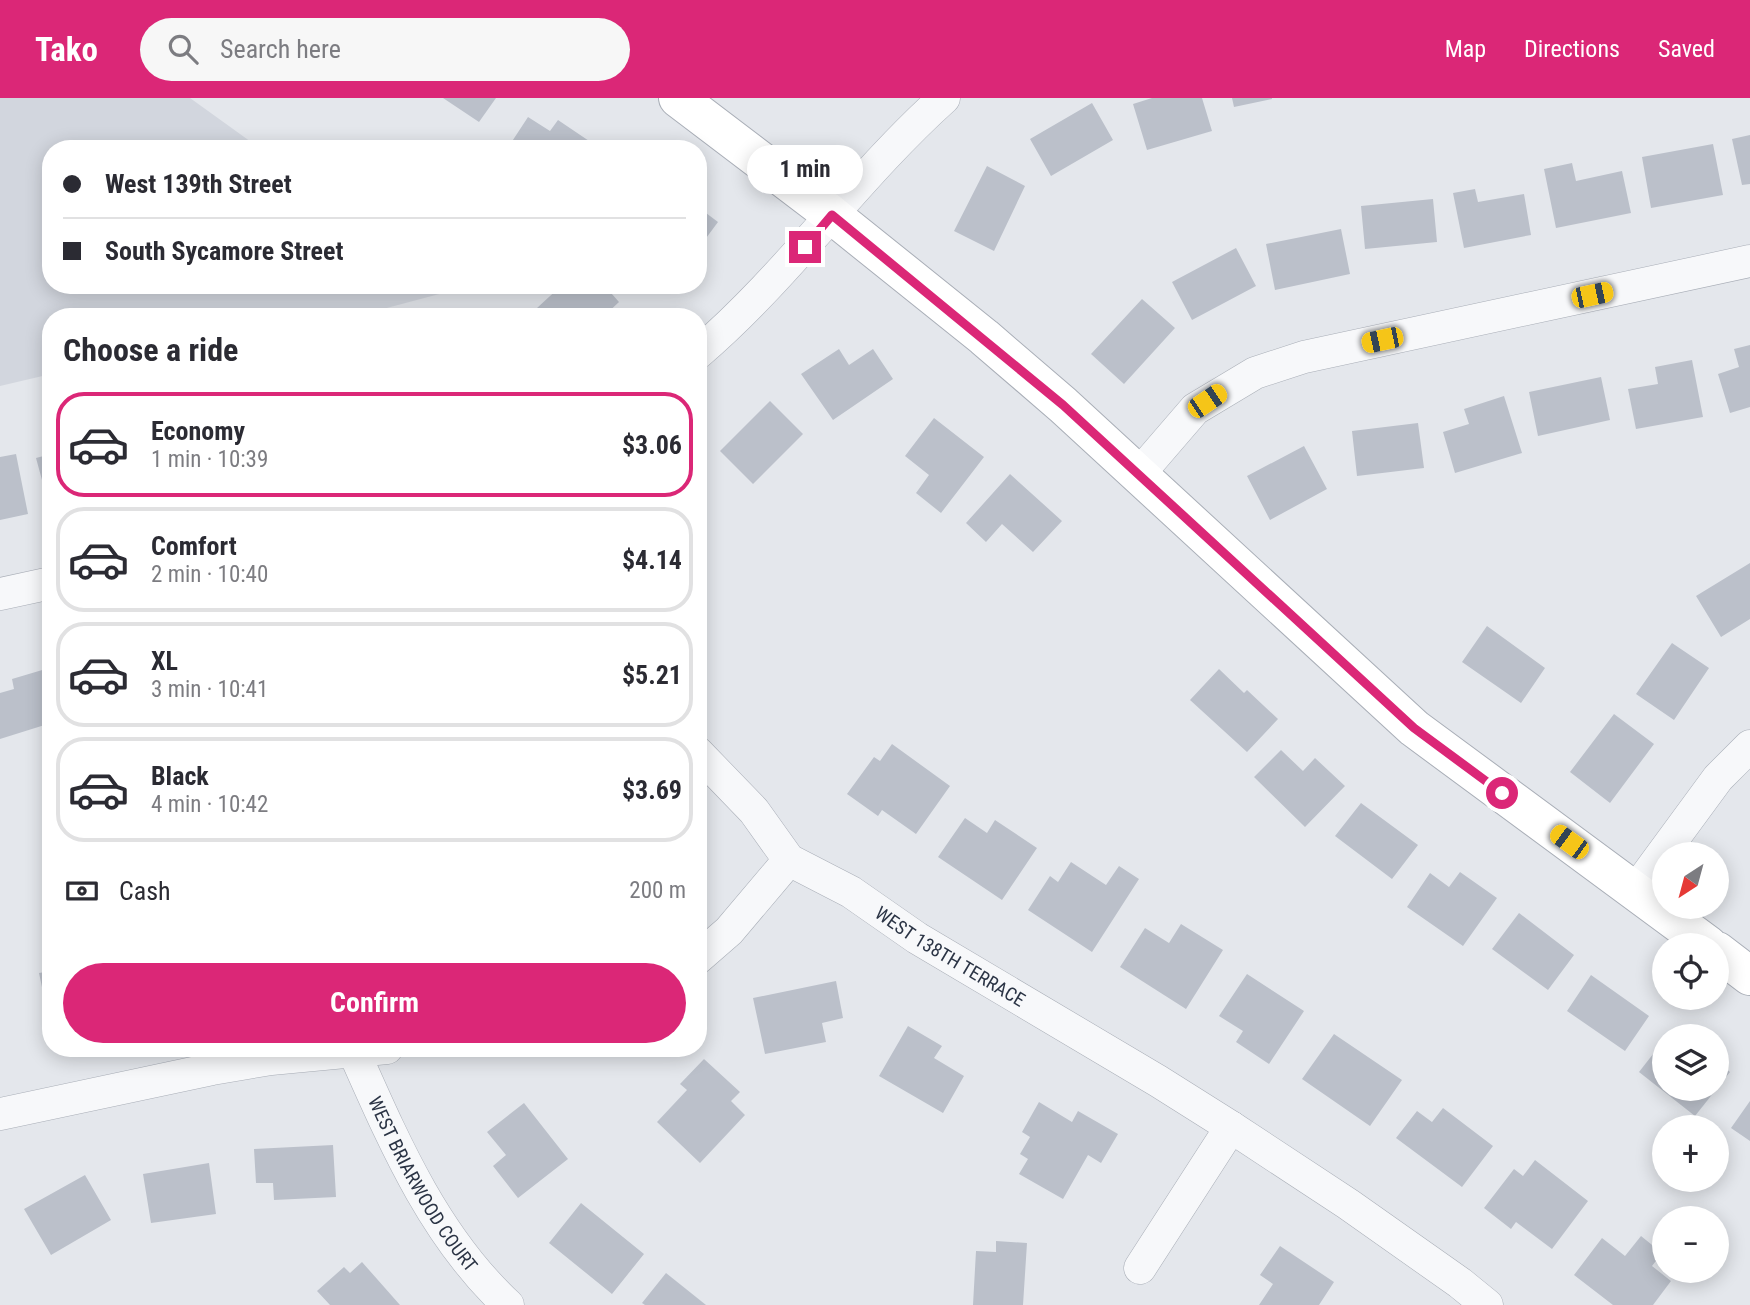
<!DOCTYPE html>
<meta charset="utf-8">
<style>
:root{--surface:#fff;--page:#f7f7f7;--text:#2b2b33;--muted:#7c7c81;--line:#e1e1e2;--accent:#db2777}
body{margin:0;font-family:"Roboto Condensed",sans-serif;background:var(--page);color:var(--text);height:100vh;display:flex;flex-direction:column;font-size:26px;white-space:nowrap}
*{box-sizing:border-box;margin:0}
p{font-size:23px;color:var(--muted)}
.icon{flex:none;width:38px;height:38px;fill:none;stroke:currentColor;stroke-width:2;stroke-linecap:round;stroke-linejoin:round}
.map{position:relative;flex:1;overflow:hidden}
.details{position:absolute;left:42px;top:210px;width:665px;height:749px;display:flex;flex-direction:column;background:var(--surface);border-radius:28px;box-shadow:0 4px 18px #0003}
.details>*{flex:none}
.banner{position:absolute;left:42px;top:42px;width:665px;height:154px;border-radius:28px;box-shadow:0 4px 18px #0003;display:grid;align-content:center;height:154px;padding:0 21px;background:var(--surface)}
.needle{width:46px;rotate:216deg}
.tools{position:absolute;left:1652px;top:744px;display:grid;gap:14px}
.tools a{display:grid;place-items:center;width:77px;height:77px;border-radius:50%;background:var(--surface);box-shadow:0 4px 18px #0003;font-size:35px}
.end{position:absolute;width:32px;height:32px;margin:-16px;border:9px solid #db2777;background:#fff;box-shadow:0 0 0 4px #fff}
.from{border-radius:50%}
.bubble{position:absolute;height:49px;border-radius:24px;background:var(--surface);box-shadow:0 4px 18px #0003;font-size:23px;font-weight:700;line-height:49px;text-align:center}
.car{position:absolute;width:21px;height:42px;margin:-21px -10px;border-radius:9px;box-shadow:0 0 5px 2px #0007;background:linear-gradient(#f5c518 24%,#345 0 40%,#f5c518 0 76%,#345 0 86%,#f5c518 0)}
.banner b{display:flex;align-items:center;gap:24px;height:66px;font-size:26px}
.banner b+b{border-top:2px solid var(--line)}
.banner i{width:18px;height:18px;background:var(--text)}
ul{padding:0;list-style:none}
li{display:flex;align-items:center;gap:21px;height:105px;margin:0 14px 10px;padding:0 7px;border:4px solid var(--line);border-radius:28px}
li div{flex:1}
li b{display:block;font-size:26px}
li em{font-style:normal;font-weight:700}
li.on{border-color:var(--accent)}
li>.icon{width:63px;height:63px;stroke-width:1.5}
h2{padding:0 21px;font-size:32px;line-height:84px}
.pay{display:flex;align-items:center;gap:18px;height:77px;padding:0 21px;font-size:26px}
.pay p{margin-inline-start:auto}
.action{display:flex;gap:14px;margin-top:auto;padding:14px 21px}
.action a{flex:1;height:80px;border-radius:42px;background:var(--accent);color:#fff;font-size:28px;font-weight:700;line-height:80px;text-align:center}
header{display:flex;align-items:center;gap:42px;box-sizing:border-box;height:98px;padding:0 35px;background:var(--accent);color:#fff}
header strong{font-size:33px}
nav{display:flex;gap:38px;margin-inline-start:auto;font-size:24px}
.search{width:490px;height:63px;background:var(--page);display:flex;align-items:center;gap:18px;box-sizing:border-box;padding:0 24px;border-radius:38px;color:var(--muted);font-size:26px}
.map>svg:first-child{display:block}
.built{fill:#d2d6de}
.building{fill:#bbc0ca}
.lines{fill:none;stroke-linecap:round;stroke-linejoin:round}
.street-casing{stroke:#a9aeb7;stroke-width:33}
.secondary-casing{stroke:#a9aeb7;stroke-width:40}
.street{stroke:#f7f8fa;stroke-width:32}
.secondary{stroke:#fff;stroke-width:38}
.route{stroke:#db2777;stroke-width:9}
.labels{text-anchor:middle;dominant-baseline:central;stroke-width:7;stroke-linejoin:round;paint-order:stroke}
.street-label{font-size:19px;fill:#2b3445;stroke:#f4f6f9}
</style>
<header>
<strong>Tako</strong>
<div class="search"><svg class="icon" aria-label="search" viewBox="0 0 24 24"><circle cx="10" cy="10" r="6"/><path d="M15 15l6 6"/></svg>Search here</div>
<nav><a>Map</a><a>Directions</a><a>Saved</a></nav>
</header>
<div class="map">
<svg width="1750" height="1207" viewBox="0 0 1750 1207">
<rect width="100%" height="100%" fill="#e4e7ec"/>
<path class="built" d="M0,0H190L261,51H51V187H452L458,191L353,219H51V276L0,288Z"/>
<path class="building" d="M443,0H496L479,24Z
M1152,0H1202L1212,33L1147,52L1133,6Z
M1232,0H1272V1L1234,9Z
M1092,5L1113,42L1051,78L1030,41Z
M528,19L550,33L558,22L595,47L593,51H507Z
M1750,37V86L1742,87L1732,41Z
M1713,46L1723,97L1651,110L1642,59Z
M1572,65L1576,83L1622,73L1631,115L1556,130L1544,71Z
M987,68L1025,88L994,153L954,133Z
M1475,91L1478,104L1524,96L1531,137L1464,150L1453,95Z
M1433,101L1437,144L1365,151L1361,108Z
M698,109L718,124L698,151Z
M1341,131L1350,176L1275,192L1266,146Z
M1236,150L1256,188L1192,222L1172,184Z
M562,187H604L619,204L603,219H545L537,210Z
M1142,201L1175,230L1124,286L1091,256Z
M1750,247V309L1730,315L1718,276L1739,269L1734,251Z
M839,251L849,267L873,251L893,281L833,322L801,276Z
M1692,262L1703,319L1636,331L1628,291L1658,286L1655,269Z
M1601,279L1610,322L1538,338L1529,294Z
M1504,298L1522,355L1455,375L1443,334L1469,326L1464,311Z
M770,303L803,336L753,386L720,353Z
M934,320L984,359L941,415L916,395L929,377L905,358Z
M1418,325L1424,370L1357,378L1352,333Z
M1304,348L1327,391L1270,422L1247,378Z
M16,356L28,416L0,422V359Z
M51,356V404H48L36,360Z
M1010,376L1062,423L1033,454L1002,426L986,444L966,425Z
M1750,465V521L1721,539L1696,498Z
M1487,528L1545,570L1521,605L1462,564Z
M1672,545L1709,570L1674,622L1636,596Z
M49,570L51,625L0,641V595L14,591L12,581Z
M1219,571L1244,595L1247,592L1278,621L1247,654L1190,602Z
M1614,616L1654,646L1610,705L1570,674Z
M892,646L950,688L916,736L882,712L878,718L847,696L874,659L880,663Z
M1281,652L1303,673L1315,660L1345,688L1305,729L1254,679Z
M1361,705L1418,747L1392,781L1335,738Z
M965,720L987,735L995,722L1037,750L1002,802L938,759Z
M1071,764L1106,787L1119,768L1139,781L1092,854L1028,812L1050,778L1058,784Z
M1460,774L1497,800L1463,848L1407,809L1430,775L1449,789Z
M1519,815L1574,857L1548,892L1492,851Z
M1181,826L1223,852L1186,911L1120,869L1145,830L1169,845Z
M51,873V927H50L39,875Z
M1247,876L1304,913L1269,966L1236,944L1243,933L1219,918Z
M1591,877L1649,918L1625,953L1567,913Z
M836,883L843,920L822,925L826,944L765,956L753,900Z
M908,928L942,948L934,960L964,978L943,1015L879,978Z
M1334,936L1402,982L1370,1028L1302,981Z
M1664,942V990H1717V964L1730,974L1695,1018L1639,974Z
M704,961L740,994L731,1003L745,1017L700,1065L657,1024L687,992L680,986Z
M1750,1003V1043L1731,1030Z
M1039,1004L1072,1024L1078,1013L1118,1036L1101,1065L1088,1057L1063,1101L1019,1076L1028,1061L1020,1056L1030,1039L1022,1034Z
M524,1005L568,1061L518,1100L493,1068L506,1057L487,1034Z
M1443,1010L1493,1048L1462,1089L1396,1040L1417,1013L1432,1024Z
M333,1047L336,1099L274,1102L273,1085H256L254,1051Z
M1535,1062L1588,1103L1552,1151L1516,1124L1511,1131L1484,1110L1514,1071L1523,1078Z
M209,1065L216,1116L151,1125L143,1076Z
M85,1077L111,1122L51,1157L24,1111Z
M581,1105L644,1156L612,1196L549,1145Z
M1641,1138L1662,1155L1652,1168L1671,1183L1653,1207H1613L1574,1177L1602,1140L1625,1158Z
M996,1143L1027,1145L1023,1207H973L976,1153L996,1154Z
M1280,1148L1334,1184L1319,1207H1259L1273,1186L1260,1177Z
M362,1164L400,1207H330L317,1193L344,1169L350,1175Z
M666,1175L706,1207H645L642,1205Z"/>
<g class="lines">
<defs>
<g id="street">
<path d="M698,255C788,178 856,79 944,0"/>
<path d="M1139,376L1195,311L1255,275L1304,259L1750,163"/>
<path d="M0,496L51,485"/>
<path id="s1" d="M698,655L754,713L789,762L851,794L917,840L1158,983L1231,1029L1348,1106L1460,1185L1487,1207"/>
<path d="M1635,793L1718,680L1750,648"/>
<path d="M698,860L729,833L789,762"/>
<path id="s2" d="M354,954C394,1044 434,1138 508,1207"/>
<path d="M0,1016L212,971L271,961L387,950"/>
<path d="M1140,1170L1231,1029"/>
</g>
<path id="secondary" d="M678,0L832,117L984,239L1063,307L1414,630L1708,847
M1717,853L1750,878"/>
</defs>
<use href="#street" class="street-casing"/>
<use href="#secondary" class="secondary-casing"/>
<use href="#street" class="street"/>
<use href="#secondary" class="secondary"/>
</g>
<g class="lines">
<path class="route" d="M805,149L832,117L1063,307L1414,630L1502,695"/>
</g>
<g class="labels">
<g class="street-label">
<text stroke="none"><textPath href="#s1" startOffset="329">WEST 138TH TERRACE</textPath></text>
<text stroke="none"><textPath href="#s2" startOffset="149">WEST BRIARWOOD COURT</textPath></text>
</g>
</g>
</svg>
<div class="tools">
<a><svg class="needle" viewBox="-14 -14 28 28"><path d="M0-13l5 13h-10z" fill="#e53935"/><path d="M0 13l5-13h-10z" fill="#7c7c81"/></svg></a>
<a><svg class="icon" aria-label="locate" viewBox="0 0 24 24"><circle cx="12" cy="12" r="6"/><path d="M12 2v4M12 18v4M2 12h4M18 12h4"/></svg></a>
<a><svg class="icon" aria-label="layers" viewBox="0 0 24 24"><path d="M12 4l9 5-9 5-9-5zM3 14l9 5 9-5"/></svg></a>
<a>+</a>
<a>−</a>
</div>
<i class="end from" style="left:1502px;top:695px"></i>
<i class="end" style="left:805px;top:149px"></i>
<div class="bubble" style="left:747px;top:47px;width:116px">1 min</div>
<i class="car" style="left:1592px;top:197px;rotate:78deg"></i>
<i class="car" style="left:1382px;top:242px;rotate:258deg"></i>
<i class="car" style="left:1207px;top:303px;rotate:56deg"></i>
<i class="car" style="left:1569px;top:744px;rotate:306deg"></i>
<div class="banner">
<b><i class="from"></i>West 139th Street</b>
<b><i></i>South Sycamore Street</b>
</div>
<section class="details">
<h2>Choose a ride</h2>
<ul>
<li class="on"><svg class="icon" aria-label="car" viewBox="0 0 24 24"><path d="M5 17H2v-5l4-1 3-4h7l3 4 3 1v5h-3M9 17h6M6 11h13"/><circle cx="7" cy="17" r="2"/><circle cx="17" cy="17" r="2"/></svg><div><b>Economy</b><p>1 min · 10:39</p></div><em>$3.06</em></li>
<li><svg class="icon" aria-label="car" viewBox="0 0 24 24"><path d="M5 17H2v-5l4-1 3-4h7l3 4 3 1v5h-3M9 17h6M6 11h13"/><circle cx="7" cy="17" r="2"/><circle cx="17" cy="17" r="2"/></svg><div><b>Comfort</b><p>2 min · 10:40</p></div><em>$4.14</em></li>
<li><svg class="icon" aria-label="car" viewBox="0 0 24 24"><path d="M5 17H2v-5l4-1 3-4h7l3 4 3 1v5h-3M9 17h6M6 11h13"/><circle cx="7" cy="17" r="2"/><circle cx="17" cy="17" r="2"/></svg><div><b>XL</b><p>3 min · 10:41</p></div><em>$5.21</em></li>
<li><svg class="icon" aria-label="car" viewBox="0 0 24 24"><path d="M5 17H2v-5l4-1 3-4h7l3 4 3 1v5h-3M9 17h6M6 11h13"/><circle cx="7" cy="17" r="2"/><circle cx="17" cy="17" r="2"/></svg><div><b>Black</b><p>4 min · 10:42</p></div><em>$3.69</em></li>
</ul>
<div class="pay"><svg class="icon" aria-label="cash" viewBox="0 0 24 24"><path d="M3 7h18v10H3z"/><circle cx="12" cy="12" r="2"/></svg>Cash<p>200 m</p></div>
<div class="action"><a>Confirm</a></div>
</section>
</div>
